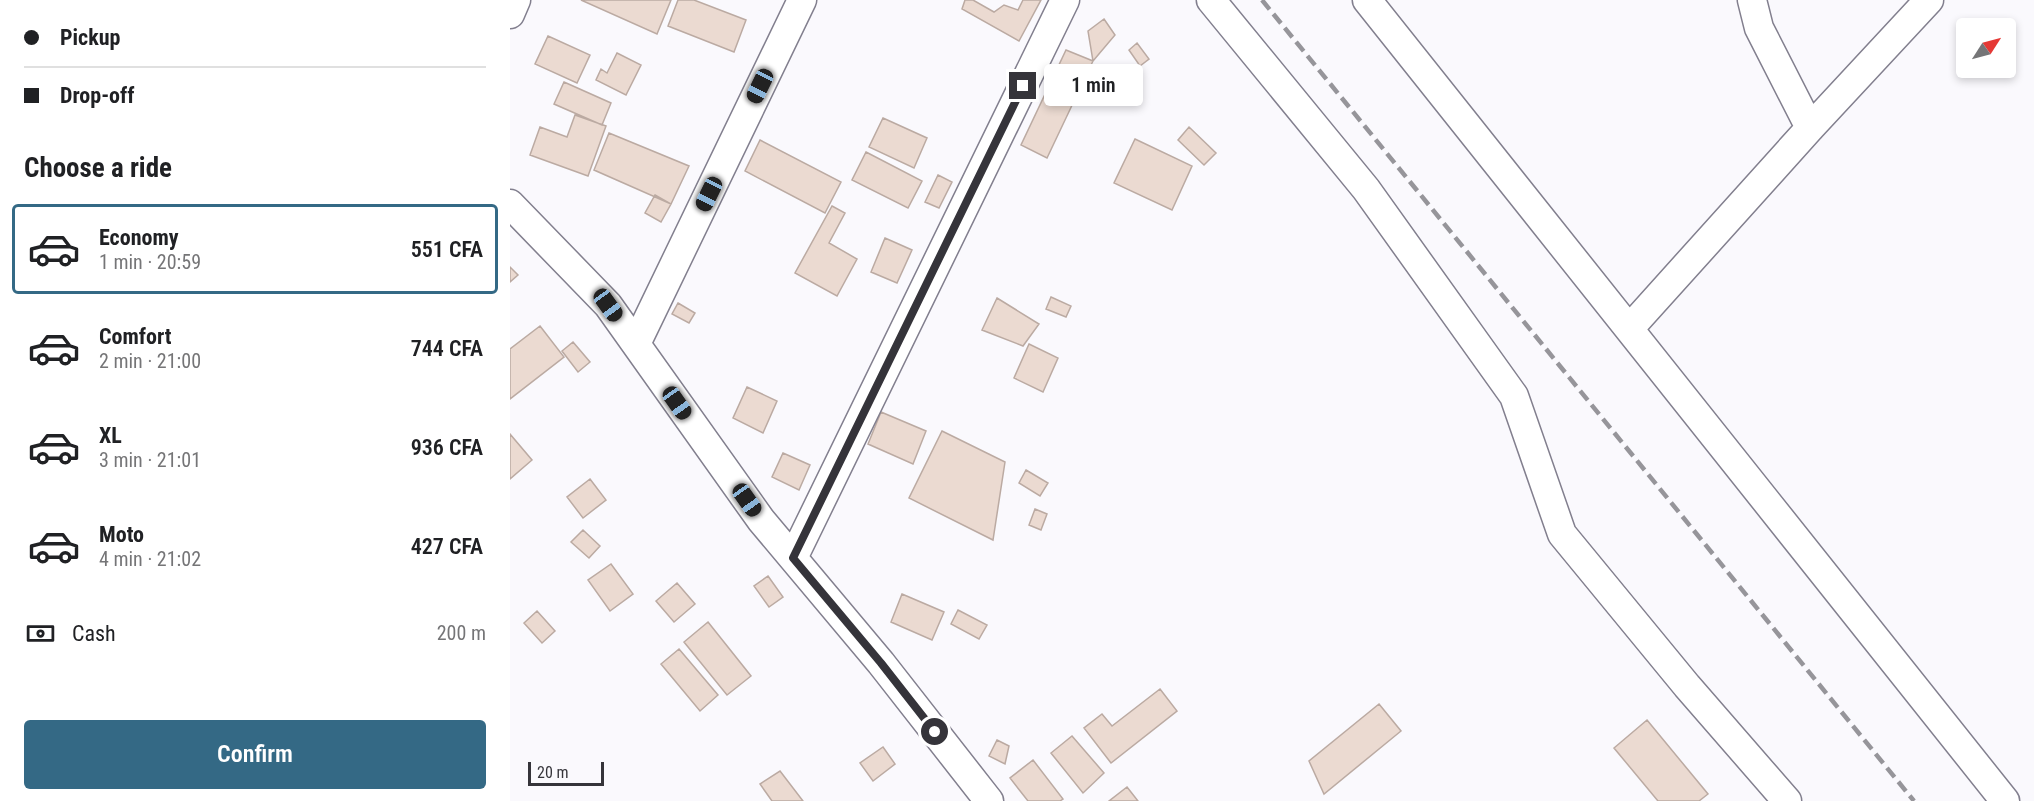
<!DOCTYPE html>
<meta charset="utf-8">
<style>
:root{--surface:#fff;--page:#f2f2f2;--text:#202124;--muted:#757577;--line:#e0e0e0;--accent:#346985}
body{margin:0;font-family:"Roboto Condensed",sans-serif;background:var(--page);color:var(--text);height:100vh;display:flex;flex-direction:column;font-size:22px;white-space:nowrap}
*{box-sizing:border-box;margin:0}
p{font-size:20px;color:var(--muted)}
.icon{flex:none;width:33px;height:33px;fill:none;stroke:currentColor;stroke-width:2;stroke-linecap:round;stroke-linejoin:round}
.map{position:relative;flex:1;overflow:hidden}
.drawer{display:flex;flex-direction:column;background:var(--surface);width:510px}
.drawer>*{flex:none}
.banner{display:grid;align-content:center;height:132px;padding:0 24px;background:var(--surface)}
.needle{width:39px;rotate:54deg}
.fabs{position:absolute;left:1446px;top:18px;display:grid;gap:12px}
.fabs a{display:grid;place-items:center;width:60px;height:60px;border-radius:6px;background:var(--surface);box-shadow:0 3px 9px #0003;font-size:30px}
.scale{position:absolute;left:18px;bottom:15px;width:76px;box-sizing:border-box;padding-left:6px;border:3px solid #35343a;border-top:0;font-size:16px;line-height:21px;white-space:nowrap;color:#35343a;-webkit-text-stroke:4px #faf9fd;paint-order:stroke}
.end{position:absolute;width:27px;height:27px;margin:-14px;border:8px solid #35343a;background:#fff;box-shadow:0 0 0 3px #fff}
.from{border-radius:50%}
.bubble{position:absolute;height:42px;border-radius:6px;background:var(--surface);box-shadow:0 3px 9px #0003;font-size:20px;font-weight:600;line-height:42px;text-align:center}
.car{position:absolute;width:18px;height:36px;margin:-18px -9px;border-radius:8px;box-shadow:0 0 4px 2px #0007;background:linear-gradient(#222 24%,#8ab4d8 0 40%,#222 0 76%,#8ab4d8 0 86%,#222 0)}
.banner b{display:flex;align-items:center;gap:21px;height:57px;font-size:22px}
.banner b+b{border-top:2px solid var(--line)}
.banner i{width:15px;height:15px;background:var(--text)}
ul{padding:0;list-style:none}
li{display:flex;align-items:center;gap:18px;height:90px;margin:0 12px 9px;padding:0 12px;border:3px solid transparent;border-radius:6px}
li div{flex:1}
li b{display:block;font-size:22px}
li em{font-style:normal;font-weight:600}
li.on{border-color:var(--accent)}
li>.icon{width:54px;height:54px;stroke-width:1.5}
h2{padding:0 24px;font-size:27px;line-height:72px}
.pay{display:flex;align-items:center;gap:15px;height:66px;padding:0 24px;font-size:22px}
.pay p{margin-inline-start:auto}
.primary-button{display:flex;gap:12px;margin-top:auto;padding:12px 24px}
.primary-button a{flex:1;height:69px;border-radius:6px;background:var(--accent);color:#fff;font-size:24px;font-weight:600;line-height:69px;text-align:center}
main{display:flex;flex:1;min-height:0}
.map>svg:first-child{display:block}
.building{fill:#ebdad1;stroke:#bbaaa2;stroke-width:1.5}
.lines{fill:none;stroke-linecap:round;stroke-linejoin:round}
.minor-casing{stroke:#827f8e;stroke-width:31}
.minor{stroke:#fff;stroke-width:28}
.rail{stroke:#96959a;stroke-width:4.5;stroke-dasharray:12 6;stroke-linecap:butt}
.route{stroke:#35343a;stroke-width:8}
</style>
<main>
<section class="drawer">
<div class="banner">
<b><i class="from"></i>Pickup</b>
<b><i></i>Drop-off</b>
</div>
<h2>Choose a ride</h2>
<ul>
<li class="on"><svg class="icon" aria-label="car" viewBox="0 0 24 24"><path d="M5 17H2v-5l4-1 3-4h7l3 4 3 1v5h-3M9 17h6M6 11h13"/><circle cx="7" cy="17" r="2"/><circle cx="17" cy="17" r="2"/></svg><div><b>Economy</b><p>1 min · 20:59</p></div><em>551 CFA</em></li>
<li><svg class="icon" aria-label="car" viewBox="0 0 24 24"><path d="M5 17H2v-5l4-1 3-4h7l3 4 3 1v5h-3M9 17h6M6 11h13"/><circle cx="7" cy="17" r="2"/><circle cx="17" cy="17" r="2"/></svg><div><b>Comfort</b><p>2 min · 21:00</p></div><em>744 CFA</em></li>
<li><svg class="icon" aria-label="car" viewBox="0 0 24 24"><path d="M5 17H2v-5l4-1 3-4h7l3 4 3 1v5h-3M9 17h6M6 11h13"/><circle cx="7" cy="17" r="2"/><circle cx="17" cy="17" r="2"/></svg><div><b>XL</b><p>3 min · 21:01</p></div><em>936 CFA</em></li>
<li><svg class="icon" aria-label="car" viewBox="0 0 24 24"><path d="M5 17H2v-5l4-1 3-4h7l3 4 3 1v5h-3M9 17h6M6 11h13"/><circle cx="7" cy="17" r="2"/><circle cx="17" cy="17" r="2"/></svg><div><b>Moto</b><p>4 min · 21:02</p></div><em>427 CFA</em></li>
</ul>
<div class="pay"><svg class="icon" aria-label="cash" viewBox="0 0 24 24"><path d="M3 7h18v10H3z"/><circle cx="12" cy="12" r="2"/></svg>Cash<p>200 m</p></div>
<div class="primary-button"><a>Confirm</a></div>
</section>
<div class="map">
<svg width="1524" height="801" viewBox="0 0 1524 801">
<rect width="100%" height="100%" fill="#faf9fd"/>
<path class="building" d="M71,0H161L147,34Z
M168,0H184L236,20L224,52L158,26Z
M455,0H463L484,12L494,5L508,10L513,0H531L509,41L452,9Z
M594,19L605,35L583,61L578,31Z
M38,36L80,55L67,83L25,64Z
M627,43L639,59L630,66L619,50Z
M556,50L583,61L537,158L511,145Z
M107,53L131,65L116,95L86,80L91,69L97,73Z
M54,82L101,103L92,125L44,104Z
M65,115L96,126L78,176L20,155L30,127L57,137Z
M373,118L417,138L404,168L359,147Z
M679,127L706,153L694,165L668,140Z
M99,133L179,166L161,204L84,170Z
M625,139L682,166L662,210L604,183Z
M250,140L331,182L315,213L235,171Z
M356,152L412,181L398,208L342,180Z
M428,175L442,182L429,208L415,202Z
M145,195L161,204L151,222L135,213Z
M322,206L335,213L319,243L347,259L327,296L285,273Z
M375,238L402,250L387,283L361,272Z
M0,267L8,275L0,282Z
M541,297L561,306L556,317L536,309Z
M487,298L529,324L513,346L472,330Z
M168,303L185,313L179,323L162,314Z
M30,326L54,357L0,399V349Z
M63,342L80,362L68,372L52,351Z
M519,344L548,358L533,392L504,378Z
M237,387L267,401L253,433L223,418Z
M371,412L416,431L403,464L358,444Z
M432,431L495,462L483,540L399,498Z
M0,434L22,460L0,479Z
M273,453L300,465L289,490L262,477Z
M516,470L538,483L530,496L509,483Z
M80,479L96,500L73,518L57,497Z
M525,509L537,514L531,530L519,525Z
M73,530L90,546L79,558L61,542Z
M101,564L123,594L100,611L78,580Z
M258,576L273,597L259,607L244,586Z
M167,583L185,604L164,622L146,601Z
M392,594L434,612L422,640L381,622Z
M448,610L477,625L469,639L441,624Z
M27,611L45,631L32,643L14,623Z
M198,622L241,676L217,695L174,642Z
M169,649L208,695L190,711L151,664Z
M650,689L667,711L601,763L574,728L592,714L602,726Z
M869,704L891,731L814,794L799,761Z
M1137,720L1198,794L1189,801H1148L1104,748Z
M562,736L594,773L573,793L541,753Z
M487,740L499,746L495,764L479,756Z
M373,747L385,764L363,781L350,763Z
M523,760L553,799L550,801H518L500,778Z
M270,771L293,801H262L250,784Z
M617,787L628,801H599Z"/>
<g class="lines">
<defs>
<path id="minor" d="M701,0L856,189L1004,396L1052,534L1177,686L1277,801
M857,0L1495,801
M1242,0L1249,28L1300,128
M0,14L6,0
M0,204L98,305L251,520L371,663L479,801
M1119,329L1300,128L1419,0
M126,344L292,0
M283,558L555,0"/>
</defs>
<use href="#minor" class="minor-casing"/>
<use href="#minor" class="minor"/>
<path class="rail" d="M752,0L1404,801"/>
</g>
<g class="lines">
<path class="route" d="M425,732L371,663L283,558L513,86"/>
</g>
</svg>
<div class="fabs">
<a><svg class="needle" viewBox="-14 -14 28 28"><path d="M0-13l5 13h-10z" fill="#e53935"/><path d="M0 13l5-13h-10z" fill="#757577"/></svg></a>
</div>
<div class="scale">20 m</div>
<i class="end from" style="left:425px;top:732px"></i>
<i class="end" style="left:513px;top:86px"></i>
<div class="bubble" style="left:534px;top:64px;width:99px">1 min</div>
<i class="car" style="left:250px;top:86px;rotate:206deg"></i>
<i class="car" style="left:199px;top:194px;rotate:206deg"></i>
<i class="car" style="left:98px;top:305px;rotate:144deg"></i>
<i class="car" style="left:167px;top:403px;rotate:145deg"></i>
<i class="car" style="left:237px;top:500px;rotate:145deg"></i>
</div>
</main>
